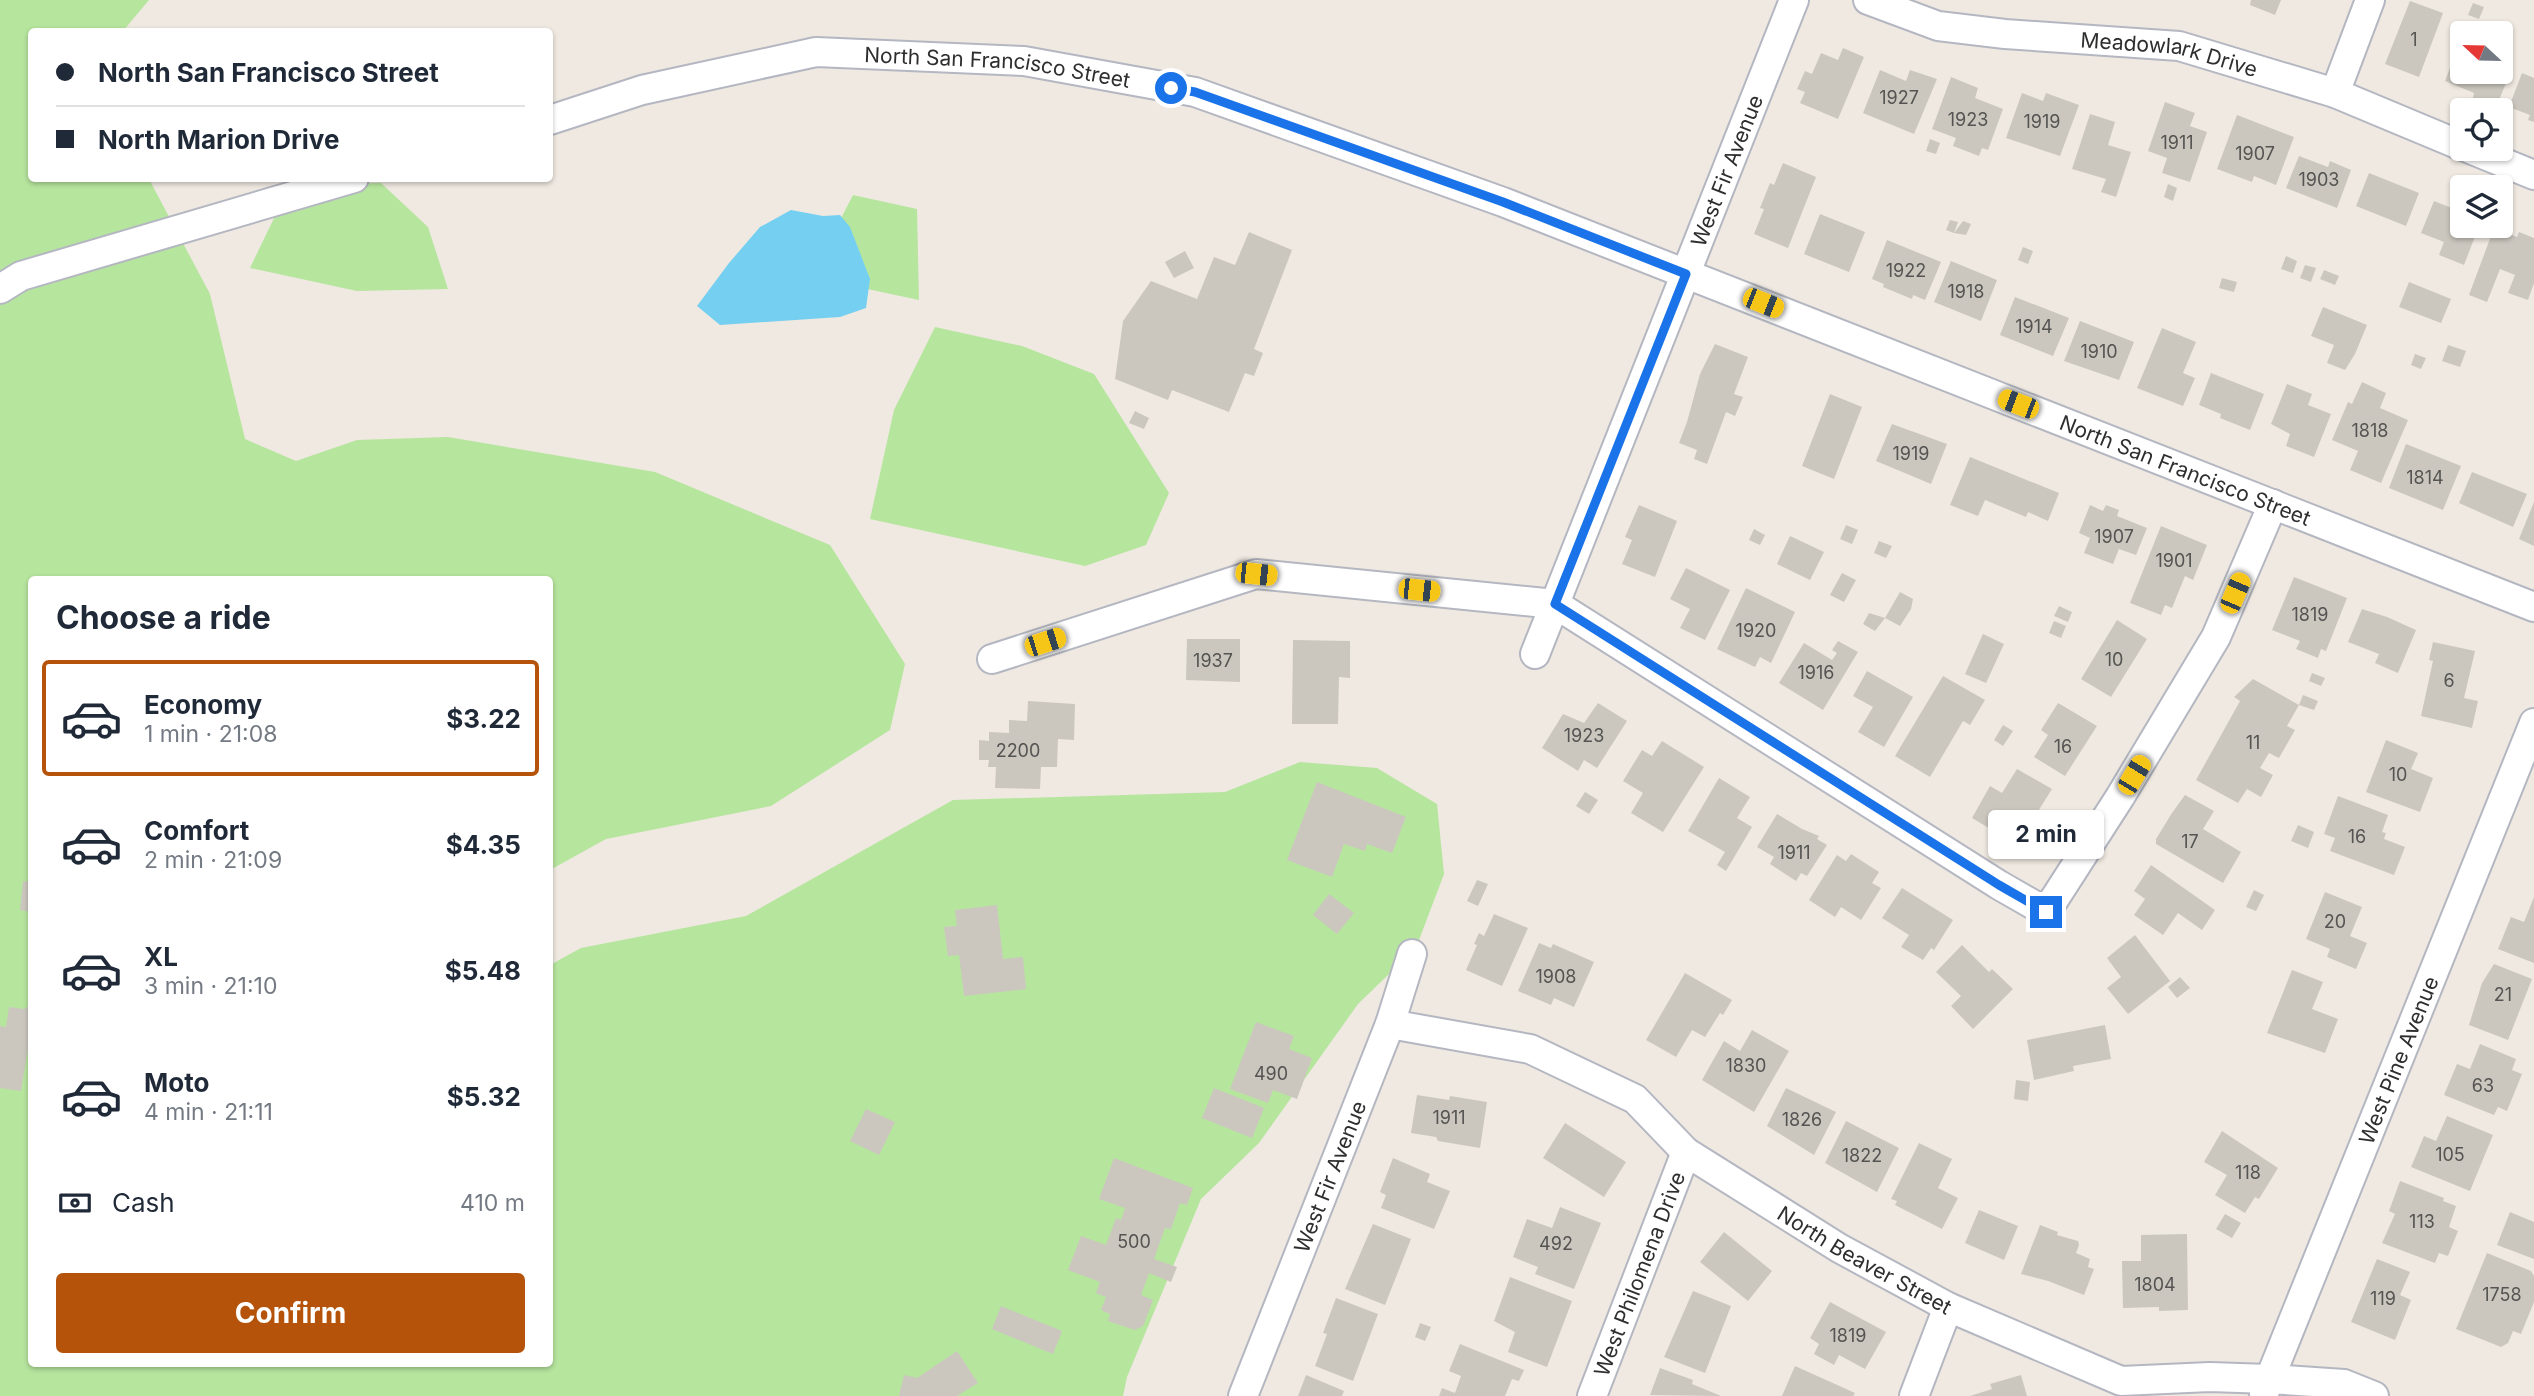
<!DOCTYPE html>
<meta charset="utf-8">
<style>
:root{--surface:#fff;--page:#f6f6f7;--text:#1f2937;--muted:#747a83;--line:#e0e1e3;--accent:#b45309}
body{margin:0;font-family:Inter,sans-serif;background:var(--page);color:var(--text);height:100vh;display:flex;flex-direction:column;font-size:26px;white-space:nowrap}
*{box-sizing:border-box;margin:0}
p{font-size:23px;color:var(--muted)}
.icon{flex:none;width:38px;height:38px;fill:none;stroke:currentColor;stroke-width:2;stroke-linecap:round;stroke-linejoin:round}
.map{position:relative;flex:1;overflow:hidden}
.details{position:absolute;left:28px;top:576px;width:525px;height:791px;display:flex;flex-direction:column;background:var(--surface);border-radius:7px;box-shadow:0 2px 5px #0004}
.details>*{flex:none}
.guide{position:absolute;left:28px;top:28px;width:525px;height:154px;border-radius:7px;box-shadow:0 2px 5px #0004;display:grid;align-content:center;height:154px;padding:0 28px;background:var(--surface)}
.needle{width:46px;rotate:292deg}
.fabs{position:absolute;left:2450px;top:21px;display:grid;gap:14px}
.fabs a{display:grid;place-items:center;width:63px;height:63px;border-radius:7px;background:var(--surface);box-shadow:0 2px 5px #0004;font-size:35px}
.end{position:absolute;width:32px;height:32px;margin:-16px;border:9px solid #1a73e8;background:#fff;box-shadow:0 0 0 4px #fff}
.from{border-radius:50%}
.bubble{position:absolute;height:49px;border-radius:7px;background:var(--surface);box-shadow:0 2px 5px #0004;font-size:23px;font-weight:700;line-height:49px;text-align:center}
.car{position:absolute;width:21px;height:42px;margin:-21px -10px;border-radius:9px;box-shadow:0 0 5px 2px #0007;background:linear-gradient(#f5c518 24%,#345 0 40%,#f5c518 0 76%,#345 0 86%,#f5c518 0)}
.guide b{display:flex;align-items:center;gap:24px;height:66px;font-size:26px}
.guide b+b{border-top:2px solid var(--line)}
.guide i{width:18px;height:18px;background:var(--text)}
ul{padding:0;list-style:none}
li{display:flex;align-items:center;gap:21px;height:116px;margin:0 14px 10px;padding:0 14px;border:4px solid transparent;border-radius:7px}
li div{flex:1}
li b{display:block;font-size:26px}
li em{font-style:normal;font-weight:700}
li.current{border-color:var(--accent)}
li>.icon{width:63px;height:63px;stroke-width:1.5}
h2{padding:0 28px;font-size:32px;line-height:84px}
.pay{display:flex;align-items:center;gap:18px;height:77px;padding:0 28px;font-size:26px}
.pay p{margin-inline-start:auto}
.button{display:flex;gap:14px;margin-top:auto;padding:14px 28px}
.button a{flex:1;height:80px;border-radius:7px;background:var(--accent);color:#fff;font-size:28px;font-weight:700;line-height:80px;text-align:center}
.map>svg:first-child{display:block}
.green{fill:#b6e59e}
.water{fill:#75cff0}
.building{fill:#cbc7bf}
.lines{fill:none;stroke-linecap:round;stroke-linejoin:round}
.minor-casing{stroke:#b4b7c1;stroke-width:32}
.minor{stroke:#fff;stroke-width:28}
.route{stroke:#1a73e8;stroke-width:9}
.labels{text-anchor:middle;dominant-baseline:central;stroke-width:5;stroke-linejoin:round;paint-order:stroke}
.number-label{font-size:18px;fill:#555452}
.street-label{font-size:21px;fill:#2e2e2e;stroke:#fff}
</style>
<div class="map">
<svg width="2534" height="1396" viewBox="0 0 2534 1396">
<rect width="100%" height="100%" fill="#efe9e1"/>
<path class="green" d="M0,0H149L123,31L32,32V178L149,179L210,294L245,439L296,461L357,440L448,437L655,472L830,545L905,664L890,730L771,806L606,839L550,870V579H32V1363H550V965L581,948L746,916L953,800L1225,792L1300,762L1377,768L1437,804L1444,874L1416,948L1358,1004L1259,1143L1201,1199L1127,1377L1123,1396H0Z
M381,183L428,227L448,289L357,291L250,268L290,185Z
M853,195L917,209L919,300L811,277Z
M935,327L1022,346L1094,374L1169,493L1146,545L1085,566L870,519L894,410Z"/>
<path class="water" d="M791,210L823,216L840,215L850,227L870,279L866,308L840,317L720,325L697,306L729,263L760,227Z"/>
<path class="building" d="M2251,0H2281L2275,15L2250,5Z
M2410,1L2443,13L2419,77L2385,64Z
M2473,3L2484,7L2479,19L2468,15Z
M2458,47L2462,49V72H2501V64L2512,69L2496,107L2473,98L2474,93L2445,81Z
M1843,48L1864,57L1838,119L1800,103L1805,92L1797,89L1805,71L1812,74L1821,53L1838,60Z
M1880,70L1906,81L1910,70L1937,79L1914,134L1863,113Z
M2522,73L2534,78V122L2528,120L2530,115L2509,107Z
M1951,77L1978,88L1975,98L2003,109L1988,150L1982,148L1979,156L1953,146L1956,138L1932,129Z
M2022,93L2043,101L2046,93L2079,105L2060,156L2006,138Z
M2165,102L2195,113L2190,126L2207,132L2190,182L2162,173L2167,158L2148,151Z
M2090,114L2115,122L2108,145L2131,152L2116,197L2101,192L2106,179L2072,169Z
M2237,115L2294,137L2276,185L2254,176L2252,182L2217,169Z
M1930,139L1940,143L1936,154L1926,151Z
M2299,156L2328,167L2330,161L2351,170L2337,208L2286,188Z
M1783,163L1816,177L1788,248L1754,234L1764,209L1760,208L1770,183L1774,185Z
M2369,173L2419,193L2406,226L2356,206Z
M2168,184L2177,188L2173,201L2164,197Z
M2434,201L2462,212V226H2479L2464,265L2439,255L2444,242L2421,233Z
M1820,214L1865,232L1849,272L1804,254Z
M1950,220L1958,222L1954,233L1963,221L1971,224L1966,235L1954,233L1946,230Z
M2494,228L2517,237L2519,232L2534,238V283L2528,300L2508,293L2515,275L2500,269L2487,302L2469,295Z
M1249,232L1292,250L1254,349L1263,353L1254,376L1245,373L1229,412L1172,390L1168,400L1115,379L1123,321L1151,281L1197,299L1214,257L1235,265Z
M1887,240L1941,262L1925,300L1913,295L1912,299L1883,287L1884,284L1872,279Z
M2023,247L2033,251L2028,264L2018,260Z
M1185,251L1194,268L1174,278L1165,262Z
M2286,256L2297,261L2293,273L2281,269Z
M1951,261L1997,280L1981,321L1934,302Z
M2305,265L2316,268L2311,282L2300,278Z
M2324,270L2339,276L2335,285L2320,279Z
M2222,278L2237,282L2234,292L2219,288Z
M2409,282L2451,299L2441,323L2399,307Z
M2015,297L2069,318L2053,356L2000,335Z
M2323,307L2367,325L2355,354L2345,370L2327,363L2334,345L2311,336Z
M2080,321L2134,342L2119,380L2064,361Z
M2162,328L2196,342L2183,373L2195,378L2183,406L2137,388Z
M1715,344L1748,357L1734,394L1743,397L1735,416L1726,412L1707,464L1694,459L1697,450L1679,443L1687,422L1700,374Z
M2448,345L2466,351L2460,367L2442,361Z
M2415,354L2426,358L2421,369L2411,365Z
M2211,373L2264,394L2250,430L2220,418L2221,414L2199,405Z
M2362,382L2386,393L2380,408L2408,420L2381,483L2350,470L2358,451L2332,440L2348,402L2352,404Z
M2287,384L2312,394L2308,405L2331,414L2314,457L2286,446L2290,434L2271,424Z
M1830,394L1862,407L1834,479L1802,466Z
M1135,411L1149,418L1144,429L1129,423Z
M1892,424L1947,444L1931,484L1876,461Z
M2406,444L2461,466L2443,510L2389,488Z
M1970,457L2059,493L2048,521L2028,512L2026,517L1985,500L1978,516L1950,505Z
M2472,472L2527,494L2513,527L2459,503Z
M2534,502V546L2519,539Z
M1639,505L1677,521L1655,577L1622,564L1632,540L1625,537Z
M2090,505L2103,511L2106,505L2119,510L2117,516L2147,528L2136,555L2119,549L2113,564L2084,553L2090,538L2079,533Z
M1846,525L1858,530L1852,544L1840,539Z
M2161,526L2207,545L2193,580L2185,576L2172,608L2165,605L2161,615L2130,603Z
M1754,529L1765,535L1760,545L1749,540Z
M1790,536L1824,552L1810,580L1777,564Z
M1879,541L1892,546L1886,558L1874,553Z
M1686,568L1730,590L1705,640L1680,628L1690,609L1670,599Z
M1842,573L1856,580L1844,602L1830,595Z
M2294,577L2347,598L2326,651L2321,649L2318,658L2296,649L2300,641L2272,630Z
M1746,588L1795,612L1771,663L1760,657L1755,667L1717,649Z
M1900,592L1913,599L1911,609L1900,626L1885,618Z
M2059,606L2072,612L2068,622L2054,616Z
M2362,609L2387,617L2416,630L2398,673L2375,663L2379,654L2348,642Z
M1869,613L1885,618L1875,631L1863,624Z
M2117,620L2147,639L2111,697L2081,679Z
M2054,621L2066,626L2061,638L2049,633Z
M1983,634L2004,644L1986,683L1965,674Z
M1187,639H1240V682L1186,680Z
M1293,640L1350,641V678L1339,677L1338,724H1292Z
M1838,641L1858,652L1823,710L1779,683L1804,643L1832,660L1837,653L1832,650Z
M2433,642L2475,651L2464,698L2478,701L2472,728L2421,716L2433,661L2429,660Z
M1867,671L1913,697L1884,747L1858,732L1873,707L1853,696Z
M2312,673L2325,678L2321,686L2309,681Z
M1943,676L1985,700L1970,725L1963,721L1930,777L1895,756Z
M2253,679L2299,705L2303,695L2318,701L2314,710L2299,705L2287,726L2295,730L2279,758L2269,753L2260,768L2273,775L2261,797L2247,789L2238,803L2196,780L2240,701L2234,697Z
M1028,701L1075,704L1074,740L1058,739L1057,767H1041L1040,789L995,788L996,767H988L989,760H979V740L989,741V732L1009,733V720L1027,721Z
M1598,703L1627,721L1597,768L1584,760L1578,771L1542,748L1563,714L1584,723Z
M2058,703L2097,726L2065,776L2034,757L2048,735L2041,730Z
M2003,725L2013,731L2003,746L1994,740Z
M2386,740L2418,753L2411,769L2433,778L2420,812L2366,792Z
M1662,741L1704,767L1663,832L1631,813L1643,793L1623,781L1642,750L1652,756Z
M2017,769L2052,789L2017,845L1972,818L1990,786L2002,793Z
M1719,778L1750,797L1737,818L1752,827L1726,871L1717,865L1725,852L1688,831Z
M1317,782L1406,817L1392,853L1367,844L1365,851L1344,844L1332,877L1287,860Z
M1585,792L1598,800L1589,814L1576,806Z
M2185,795L2214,811L2203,829L2241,852L2223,883L2156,844V839L2172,813Z
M2338,796L2388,815L2382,832L2386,833L2384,839L2405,847L2394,875L2330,851L2335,838L2324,834Z
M1777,814L1802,829L1819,836L1817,839L1827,845L1807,876L1801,873L1796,881L1770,864L1774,857L1757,847Z
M2298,825L2314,832L2308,848L2291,841Z
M1851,854L1879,872L1872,883L1881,888L1861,920L1841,907L1835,917L1809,900L1837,855L1846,861Z
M2151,865L2215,910L2202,930L2178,913L2163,935L2134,915L2145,899L2134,891Z
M1477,880L1488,884L1478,906L1467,901Z
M23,881L32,882V912L20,910Z
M1902,888L1953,920L1934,950L1931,948L1923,960L1901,947L1909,935L1882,918Z
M2254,890L2264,895L2256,911L2246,907Z
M2325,892L2362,907L2350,936L2367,943L2356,969L2327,957L2330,949L2306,939Z
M1329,894L1354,913L1337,934L1313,915Z
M2534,897V963L2498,949L2511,917L2524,922Z
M997,905L1003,959L1023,957L1026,989L964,996L959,955L948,956L944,927L957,926L955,910Z
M1494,914L1528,928L1502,986L1466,970L1477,945L1474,944L1479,933L1484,936Z
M2135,935L2170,981L2128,1014L2107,988L2121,977L2107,958Z
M1539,943L1551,948L1553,944L1594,962L1574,1007L1554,998L1551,1005L1518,991Z
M1962,945L1989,972L1992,969L2013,989L1973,1029L1951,1006L1961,996L1936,972Z
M2494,964L2532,979L2508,1040L2469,1025L2482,983Z
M2292,970L2323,982L2312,1009L2338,1019L2325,1053L2267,1033Z
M1685,973L1732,1000L1723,1015L1720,1013L1705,1037L1692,1030L1676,1057L1646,1040Z
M2180,977L2190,988L2177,998L2168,987Z
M32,1004V1040L29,1043L21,1091L0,1088V1026L6,1027L9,1007L24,1009Z
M1256,1022L1294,1036L1289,1049L1312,1058L1297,1099L1273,1090L1268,1103L1230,1089Z
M2105,1025L2111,1059L2073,1066L2074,1071L2034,1080L2027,1040Z
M1752,1030L1789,1051L1754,1112L1702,1080L1724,1041L1740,1051Z
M2480,1044L2516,1059L2512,1070L2522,1074L2507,1111L2498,1107L2494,1115L2444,1095L2457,1064L2470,1069Z
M2016,1080L2030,1082L2028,1101L2014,1099Z
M1214,1088L1264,1108L1252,1138L1202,1118Z
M1786,1088L1836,1112L1814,1155L1767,1126Z
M1417,1095L1449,1100L1450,1096L1487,1102L1480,1148L1438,1141L1436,1137L1411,1133Z
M866,1109L895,1122L879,1155L850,1141Z
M2447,1116L2493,1135L2470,1191L2411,1167L2424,1136L2436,1141Z
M1846,1121L1899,1148L1877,1192L1825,1163Z
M1565,1123L1626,1162L1604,1197L1543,1158Z
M2222,1131L2278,1168L2259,1199L2255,1197L2245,1213L2215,1195L2227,1175L2204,1162Z
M1919,1143L1952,1159L1938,1188L1958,1198L1942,1229L1895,1205L1897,1201L1891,1199Z
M1114,1158L1193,1188L1187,1205L1180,1203L1171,1229L1165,1228L1154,1259L1177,1267L1171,1282L1149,1273L1141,1295L1153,1300L1143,1326L1135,1330L1108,1321L1110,1314L1101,1310L1106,1297L1096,1293L1100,1282L1068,1270L1081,1236L1106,1245L1116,1218L1121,1220L1125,1208L1099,1199Z
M1393,1158L1430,1174L1427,1182L1450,1191L1434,1229L1381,1208L1386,1195L1380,1192Z
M2400,1181L2444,1198L2443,1201L2456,1206L2449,1227L2458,1231L2448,1256L2439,1253L2435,1263L2382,1243L2395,1214L2389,1211Z
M1560,1207L1601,1223L1574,1289L1535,1274L1538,1267L1513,1257L1527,1219L1552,1228Z
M1979,1210L2018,1226L2004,1260L1965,1243Z
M2510,1212L2534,1222V1259L2497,1245Z
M2225,1214L2241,1223L2232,1238L2216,1229Z
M1373,1224L1411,1239L1385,1305L1345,1289Z
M2040,1225L2058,1232L2057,1235L2078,1241L2079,1245L2076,1253L2090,1259L2088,1267L2094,1269L2084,1295L2048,1281L2021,1274Z
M1724,1232L1772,1271L1748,1301L1700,1262Z
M2187,1234L2188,1310L2159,1311V1307L2123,1308L2122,1261H2141V1235Z
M2487,1253L2531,1271L2534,1276V1302L2521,1334L2513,1331L2508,1343L2501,1347L2456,1329Z
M2377,1259L2410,1272L2400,1295L2411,1300L2395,1340L2351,1322Z
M1510,1277L1572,1301L1547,1367L1508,1352L1515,1332L1494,1321Z
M1693,1291L1731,1306L1705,1373L1664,1357Z
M1336,1298L1378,1314L1353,1381L1315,1366L1327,1334L1323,1333Z
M1830,1302L1886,1332L1865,1369L1839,1355L1834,1365L1814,1354L1819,1344L1810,1338Z
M1001,1306L1062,1331L1053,1354L992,1329Z
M1420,1323L1431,1327L1425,1341L1415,1337Z
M1460,1344L1524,1370L1519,1381L1512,1379L1505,1396H1439L1442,1388L1455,1393L1461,1376L1449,1371Z
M957,1351L978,1383L957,1396H899L904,1375L917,1378Z
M1795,1366L1855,1393L1853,1396H1782Z
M1660,1368L1693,1380L1692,1384L1721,1396L1650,1395Z
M1306,1375L1344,1391L1342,1396H1298Z
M2021,1375L2027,1396H1970L1992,1389L1990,1384Z"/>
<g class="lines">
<defs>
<g id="minor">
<path id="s1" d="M1868,0L1938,26L2005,34L2179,46L2335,93L2462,146"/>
<path d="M2335,93L2370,0"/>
<path id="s2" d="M550,120L642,90L816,52L1024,61L1195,92L1503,202L2534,607"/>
<path d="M2470,149L2534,175"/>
<path d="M0,289L21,276L354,178"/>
<path id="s3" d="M1535,654L1794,0"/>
<path d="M992,659L1256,574L1555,604L1999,885L2046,912L2120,797L2216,637L2273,504"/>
<path id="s4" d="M1390,1024L1530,1049L1635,1099L1686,1152L1839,1248L1948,1307L2121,1381L2210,1377L2269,1379L2344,1384L2374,1396"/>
<path id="s5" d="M2264,1393L2534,723"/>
<path id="s6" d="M1243,1396L1390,1024L1412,954"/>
<path id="s7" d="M1592,1396L1686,1152"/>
<path d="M1914,1396L1948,1307"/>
</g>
</defs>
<use href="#minor" class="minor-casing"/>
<use href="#minor" class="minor"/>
</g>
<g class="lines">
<path class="route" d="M1171,88L1195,92L1503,202L1686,274L1555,604L1999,885L2046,912"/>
</g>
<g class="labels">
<g class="number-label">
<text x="2414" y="39">1</text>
<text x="1899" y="97">1927</text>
<text x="1968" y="119">1923</text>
<text x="2042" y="121">1919</text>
<text x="2177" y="142">1911</text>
<text x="2255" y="153">1907</text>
<text x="2319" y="179">1903</text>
<text x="1906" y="270">1922</text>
<text x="1966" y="291">1918</text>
<text x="2034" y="326">1914</text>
<text x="2099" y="351">1910</text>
<text x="2370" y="430">1818</text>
<text x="1911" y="453">1919</text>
<text x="2425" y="477">1814</text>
<text x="2114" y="536">1907</text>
<text x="2174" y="560">1901</text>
<text x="2310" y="614">1819</text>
<text x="1756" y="630">1920</text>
<text x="2114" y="659">10</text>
<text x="1213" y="660">1937</text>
<text x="1816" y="672">1916</text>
<text x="2449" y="680">6</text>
<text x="1584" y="735">1923</text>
<text x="2253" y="742">11</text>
<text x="2063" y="746">16</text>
<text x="1018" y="750">2200</text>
<text x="2398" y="774">10</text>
<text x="2357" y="836">16</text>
<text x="2190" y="841">17</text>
<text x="1794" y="852">1911</text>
<text x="2335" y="921">20</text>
<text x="1556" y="976">1908</text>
<text x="2503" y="994">21</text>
<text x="1746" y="1065">1830</text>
<text x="1271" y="1073">490</text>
<text x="2483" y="1085">63</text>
<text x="1449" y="1117">1911</text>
<text x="1802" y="1119">1826</text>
<text x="2450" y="1154">105</text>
<text x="1862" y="1155">1822</text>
<text x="2248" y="1172">118</text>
<text x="2422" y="1221">113</text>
<text x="1134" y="1241">500</text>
<text x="1556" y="1243">492</text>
<text x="2155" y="1284">1804</text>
<text x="2502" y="1294">1758</text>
<text x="2383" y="1298">119</text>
<text x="1848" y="1335">1819</text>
</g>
<g class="street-label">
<text stroke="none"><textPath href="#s1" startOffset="308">Meadowlark Drive</textPath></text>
<text stroke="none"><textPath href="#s2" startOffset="457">North San Francisco Street</textPath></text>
<text stroke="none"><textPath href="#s3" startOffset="520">West Fir Avenue</textPath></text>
<text stroke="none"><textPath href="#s2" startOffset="1717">North San Francisco Street</textPath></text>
<text stroke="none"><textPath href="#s5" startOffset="359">West Pine Avenue</textPath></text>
<text stroke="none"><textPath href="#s6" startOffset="236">West Fir Avenue</textPath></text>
<text stroke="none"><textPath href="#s4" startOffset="541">North Beaver Street</textPath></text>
<text stroke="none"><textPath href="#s7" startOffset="131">West Philomena Drive</textPath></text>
</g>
</g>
</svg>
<div class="fabs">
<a><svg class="needle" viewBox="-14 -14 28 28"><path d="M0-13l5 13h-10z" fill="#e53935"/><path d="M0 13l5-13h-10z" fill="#747a83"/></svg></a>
<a><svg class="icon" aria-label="locate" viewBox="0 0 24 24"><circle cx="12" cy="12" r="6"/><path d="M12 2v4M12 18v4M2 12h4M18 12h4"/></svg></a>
<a><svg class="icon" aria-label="layers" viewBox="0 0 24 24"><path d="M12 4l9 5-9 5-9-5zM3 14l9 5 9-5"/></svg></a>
</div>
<i class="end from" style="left:1171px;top:88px"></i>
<i class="end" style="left:2046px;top:912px"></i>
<div class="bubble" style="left:1988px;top:810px;width:116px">2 min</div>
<i class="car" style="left:1763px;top:303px;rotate:112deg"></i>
<i class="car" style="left:2018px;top:404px;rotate:291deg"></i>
<i class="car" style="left:1256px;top:574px;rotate:96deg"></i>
<i class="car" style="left:1419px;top:590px;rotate:96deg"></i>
<i class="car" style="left:2235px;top:593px;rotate:23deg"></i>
<i class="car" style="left:1045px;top:642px;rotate:72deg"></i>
<i class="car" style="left:2134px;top:775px;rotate:31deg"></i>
<div class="guide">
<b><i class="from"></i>North San Francisco Street</b>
<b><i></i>North Marion Drive</b>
</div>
<section class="details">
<h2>Choose a ride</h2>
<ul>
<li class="current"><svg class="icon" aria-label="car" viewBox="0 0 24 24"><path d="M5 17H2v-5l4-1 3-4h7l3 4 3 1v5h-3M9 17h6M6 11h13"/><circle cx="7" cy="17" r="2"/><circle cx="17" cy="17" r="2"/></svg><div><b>Economy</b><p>1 min · 21:08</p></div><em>$3.22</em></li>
<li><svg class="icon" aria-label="car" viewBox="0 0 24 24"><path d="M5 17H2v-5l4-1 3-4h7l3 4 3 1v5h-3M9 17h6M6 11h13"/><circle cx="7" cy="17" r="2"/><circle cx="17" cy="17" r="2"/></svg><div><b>Comfort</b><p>2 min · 21:09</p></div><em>$4.35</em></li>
<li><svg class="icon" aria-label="car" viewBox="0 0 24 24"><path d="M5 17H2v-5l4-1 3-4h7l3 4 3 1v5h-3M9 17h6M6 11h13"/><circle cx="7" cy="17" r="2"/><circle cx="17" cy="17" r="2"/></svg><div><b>XL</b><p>3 min · 21:10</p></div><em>$5.48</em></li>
<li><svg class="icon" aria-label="car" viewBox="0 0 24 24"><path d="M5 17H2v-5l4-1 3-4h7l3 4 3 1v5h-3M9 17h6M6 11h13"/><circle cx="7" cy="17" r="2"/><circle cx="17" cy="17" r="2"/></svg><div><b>Moto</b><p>4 min · 21:11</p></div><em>$5.32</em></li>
</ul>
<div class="pay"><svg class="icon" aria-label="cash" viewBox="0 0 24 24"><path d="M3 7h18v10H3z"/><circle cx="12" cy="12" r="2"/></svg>Cash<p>410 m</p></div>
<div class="button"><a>Confirm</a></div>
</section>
</div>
